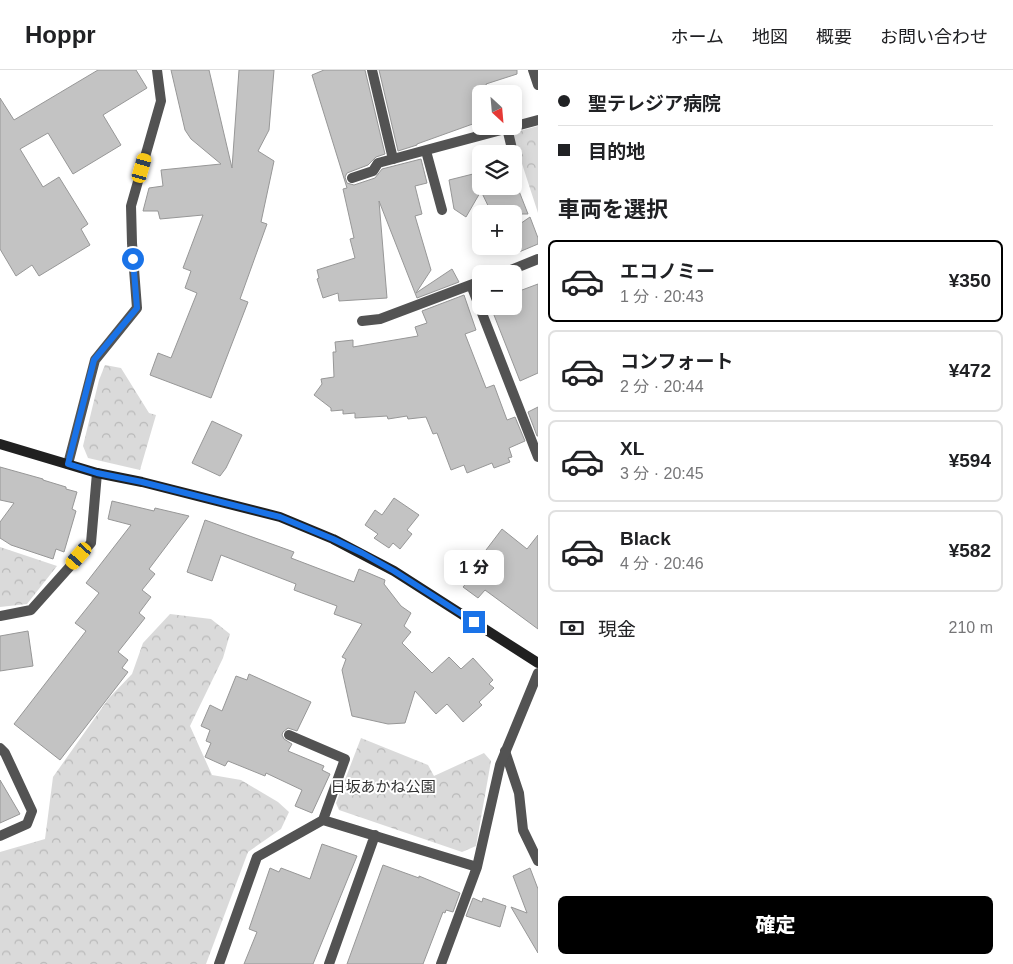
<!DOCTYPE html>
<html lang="ja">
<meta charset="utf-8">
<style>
:root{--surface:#fff;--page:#f6f6f6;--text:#202124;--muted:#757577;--line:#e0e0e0;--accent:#000}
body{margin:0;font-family:Helvetica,"Noto Sans JP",sans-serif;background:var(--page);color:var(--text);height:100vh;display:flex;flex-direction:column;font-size:19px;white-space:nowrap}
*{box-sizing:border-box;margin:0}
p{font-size:16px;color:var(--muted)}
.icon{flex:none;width:28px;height:28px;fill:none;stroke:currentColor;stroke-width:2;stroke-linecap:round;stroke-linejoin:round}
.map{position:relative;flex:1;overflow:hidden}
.panel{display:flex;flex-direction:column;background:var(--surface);width:475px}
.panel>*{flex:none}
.hud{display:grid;align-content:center;height:110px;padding:0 20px;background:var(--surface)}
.needle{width:32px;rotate:154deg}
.tools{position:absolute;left:472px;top:15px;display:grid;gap:10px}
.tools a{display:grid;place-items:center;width:50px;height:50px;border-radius:8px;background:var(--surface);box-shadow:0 2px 12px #0003;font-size:25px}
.end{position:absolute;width:22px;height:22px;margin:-11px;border:6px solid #1a73e8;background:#fff;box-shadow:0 0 0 2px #fff}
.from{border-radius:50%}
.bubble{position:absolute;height:35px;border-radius:8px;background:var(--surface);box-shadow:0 2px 12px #0003;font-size:16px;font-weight:800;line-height:35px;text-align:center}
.car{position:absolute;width:15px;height:30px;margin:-15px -8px;border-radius:6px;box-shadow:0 0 4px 1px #0007;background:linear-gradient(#f5c518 24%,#345 0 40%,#f5c518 0 76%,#345 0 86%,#f5c518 0)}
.hud b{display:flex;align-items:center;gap:18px;height:48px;font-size:19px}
.hud b+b{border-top:1px solid var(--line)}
.hud i{width:12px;height:12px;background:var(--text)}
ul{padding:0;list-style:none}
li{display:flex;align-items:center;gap:15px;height:82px;margin:0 10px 8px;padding:0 10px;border:2px solid var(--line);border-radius:8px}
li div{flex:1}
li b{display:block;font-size:19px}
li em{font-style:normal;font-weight:800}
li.on{border-color:var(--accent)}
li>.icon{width:45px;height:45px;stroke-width:1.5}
h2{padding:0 20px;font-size:22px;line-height:60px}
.pay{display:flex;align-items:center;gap:12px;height:55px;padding:0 20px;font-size:19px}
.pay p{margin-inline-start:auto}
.action{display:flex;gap:10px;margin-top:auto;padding:10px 20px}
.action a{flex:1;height:58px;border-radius:8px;background:var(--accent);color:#fff;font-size:20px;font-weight:800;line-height:58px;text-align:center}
header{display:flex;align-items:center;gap:30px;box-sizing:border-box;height:70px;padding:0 25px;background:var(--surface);border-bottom:1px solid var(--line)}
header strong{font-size:24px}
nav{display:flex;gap:28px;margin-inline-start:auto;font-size:18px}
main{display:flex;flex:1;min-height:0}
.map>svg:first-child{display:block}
.forest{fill:url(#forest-crowns)}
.building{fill:#c3c3c3;stroke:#979797}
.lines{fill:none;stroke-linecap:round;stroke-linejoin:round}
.lane{stroke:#535353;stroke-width:10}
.street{stroke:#535353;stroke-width:10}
.secondary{stroke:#202020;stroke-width:10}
.route{stroke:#1a73e8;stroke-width:6}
.labels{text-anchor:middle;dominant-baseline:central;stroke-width:4;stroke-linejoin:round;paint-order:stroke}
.park-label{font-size:15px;fill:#313131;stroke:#fff}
</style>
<header>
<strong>Hoppr</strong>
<nav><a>ホーム</a><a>地図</a><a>概要</a><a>お問い合わせ</a></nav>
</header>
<main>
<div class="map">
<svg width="538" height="894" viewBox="0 0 538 894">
<defs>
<pattern id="forest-crowns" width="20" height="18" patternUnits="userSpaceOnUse" patternTransform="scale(1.25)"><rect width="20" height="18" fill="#dadada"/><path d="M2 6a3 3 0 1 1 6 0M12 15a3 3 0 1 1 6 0" fill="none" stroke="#b9b9b9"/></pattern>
</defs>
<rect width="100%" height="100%" fill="#fff"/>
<path class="forest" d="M538,56V143L512,63Z
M105,295L121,298L149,343L156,345L140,400L88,388L83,376L99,310Z
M0,477L57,496L27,534L0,537Z
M170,544L211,549L230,564L223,588L190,656L212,705L241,710L278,732L289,742L281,759L248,782L206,894H0V782L45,769L53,707L109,628L132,604L143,573Z
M361,668L428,695L434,706L484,683L491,691L476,776L462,782L339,740L336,733Z"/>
<path class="building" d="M98,0H136L147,18L103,45L121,75L73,104L48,63L20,79L43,117L59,107L88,154L81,159L90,175L39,206L32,195L16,206L0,179V28L14,50Z
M171,0H209L232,98L239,0H274L269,60L258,81L274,91L261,152L267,154L240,229L248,232L211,328L150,305L158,283L171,288L197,223L185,218L191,201L183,198L203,145L160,149L158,141H143L149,118L163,116L161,100L221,94L191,69L185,60Z
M324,0H365L385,84L376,87L368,95L347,103L345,107L347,113L354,115L375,108L382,99L421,89L427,113L415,116L422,144L415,146L431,200L416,223L452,199L459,212L417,228L379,131L387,228L339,231L338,223L323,228L317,209L319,208L317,200L355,188L350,169L354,168L343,119L347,118L312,5Z
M379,0H517V4L486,14L489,24H481V51L417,74V75L398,81Z
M481,102V116H517L528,144H492L481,121L466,147L454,139L449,110Z
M530,147L538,168V174L519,182L514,169V158Z
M538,214V303L520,311L492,240L502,236H514V223Z
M464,225L476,260L465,264L486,318L494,315L507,350L515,347L525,371L509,378L512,387L508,388L510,392L494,398L492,393L467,403L464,395L451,400L437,363L433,364L426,347L408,349L407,346L388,349L387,346L355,348V343L343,344V340L331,341V338L314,325L322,314L321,309L334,307L333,282H336L335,272L353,270V277L418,266L415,257L427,253L422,241Z
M538,337V366H537L528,342Z
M212,351L242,365L226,398L220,406L192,393Z
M0,397L43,409V410L66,417V419L77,422L72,439L76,441L64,482L56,479L53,489L11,475L0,468V452L14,433L0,430Z
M394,428L419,445L407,460L412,464L400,479L393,473L389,478L374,468L378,464L365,455L375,440L382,445Z
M112,431L154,441L155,438L189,446L149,499L155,504L142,520L151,527L139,543L145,548L118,582L128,590L122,598L128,602L60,690L14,654L86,561L75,553L99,523L86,513L131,455L108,449Z
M205,450L294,482L291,488L354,512L359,499L385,510L384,514L401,536L411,543L404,556L411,562L402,573L432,603L449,587L461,599L473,588L493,610L489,614L494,618L479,632L482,635L463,652L447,634L436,644L415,621L405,653L388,654L352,646L342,600L346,589L342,587L362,554L334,544L337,536L294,520L296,514L221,485L212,511L187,502Z
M502,459L527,479L538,465V559L485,520L478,528L463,517L471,508L467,505Z
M28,561L33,596L0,601V566Z
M249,604L311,632L297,661L288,658L283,662L282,665L284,669L292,674L288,681L324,696L322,700L330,704L312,743L295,736L302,720L266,703L265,706L228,691L225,696L205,687L211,673L206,671L210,660L201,656L210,635L222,641L236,606L247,610Z
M0,710L20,744L0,753Z
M322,774L357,786L313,894H244L257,862L249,859L270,798L279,802L281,798L310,809Z
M383,795L419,808V806L460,823L453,842L446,840L445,843L443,842L423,894H347Z
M530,798L538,819V883L511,837L527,843L513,806Z
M473,828L482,832L483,828L506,836L500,857L466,846Z"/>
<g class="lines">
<path class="lane" d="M507,58L513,83
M426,81L442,140
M352,108L373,101L378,93L393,89
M68,394L95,290L137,238L132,173L131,136L161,31L157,0
M0,678L5,683L32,741L27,754L0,766
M505,681L519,723L523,760L538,791"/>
<path class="street" d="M372,0L393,89L538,50
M533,0L538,15
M501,204L538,189
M471,215L538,387
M362,251L380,249L481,211
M0,546L31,540L91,473L97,403
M323,750L477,797
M219,894L257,787L323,750L345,689L289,665
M329,894L375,765
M441,894L477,797L500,695L538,603"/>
<path class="secondary" d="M0,374L97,403L142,412L280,447L333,469L394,501L538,593"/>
</g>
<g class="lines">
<path class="route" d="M133,189L137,238L94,290L68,394L97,403L142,412L280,447L333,469L362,483L394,501L474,552"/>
</g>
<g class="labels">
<g class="park-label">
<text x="383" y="716">日坂あかね公園</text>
</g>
</g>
</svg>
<div class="tools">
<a><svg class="needle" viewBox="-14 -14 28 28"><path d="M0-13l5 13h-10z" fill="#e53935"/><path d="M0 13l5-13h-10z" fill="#757577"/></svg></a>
<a><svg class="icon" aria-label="layers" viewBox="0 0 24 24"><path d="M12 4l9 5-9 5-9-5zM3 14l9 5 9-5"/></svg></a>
<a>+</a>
<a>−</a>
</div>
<i class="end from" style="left:133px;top:189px"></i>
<i class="end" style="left:474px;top:552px"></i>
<div class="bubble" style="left:444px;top:480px;width:60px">1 分</div>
<i class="car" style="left:142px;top:98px;rotate:16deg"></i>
<i class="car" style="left:79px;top:486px;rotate:221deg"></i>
</div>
<section class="panel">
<div class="hud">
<b><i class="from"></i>聖テレジア病院</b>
<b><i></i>目的地</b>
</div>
<h2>車両を選択</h2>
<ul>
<li class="on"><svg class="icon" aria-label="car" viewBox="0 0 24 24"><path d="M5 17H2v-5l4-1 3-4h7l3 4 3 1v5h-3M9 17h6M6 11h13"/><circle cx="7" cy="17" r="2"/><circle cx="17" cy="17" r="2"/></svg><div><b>エコノミー</b><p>1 分 · 20:43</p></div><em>¥350</em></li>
<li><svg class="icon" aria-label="car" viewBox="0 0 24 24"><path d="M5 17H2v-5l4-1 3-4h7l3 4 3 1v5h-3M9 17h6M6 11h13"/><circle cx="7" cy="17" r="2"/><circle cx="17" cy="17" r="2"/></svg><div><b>コンフォート</b><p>2 分 · 20:44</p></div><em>¥472</em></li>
<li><svg class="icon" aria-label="car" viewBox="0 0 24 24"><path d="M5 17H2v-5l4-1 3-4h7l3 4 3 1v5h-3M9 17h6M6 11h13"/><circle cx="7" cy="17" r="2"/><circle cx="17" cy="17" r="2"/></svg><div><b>XL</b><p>3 分 · 20:45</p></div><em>¥594</em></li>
<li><svg class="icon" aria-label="car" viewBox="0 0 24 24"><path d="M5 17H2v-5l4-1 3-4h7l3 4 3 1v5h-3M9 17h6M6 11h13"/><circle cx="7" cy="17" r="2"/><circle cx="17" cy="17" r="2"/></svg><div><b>Black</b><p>4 分 · 20:46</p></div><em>¥582</em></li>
</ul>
<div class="pay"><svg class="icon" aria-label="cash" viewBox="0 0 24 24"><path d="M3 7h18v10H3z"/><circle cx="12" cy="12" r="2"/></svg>現金<p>210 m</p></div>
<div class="action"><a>確定</a></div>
</section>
</main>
